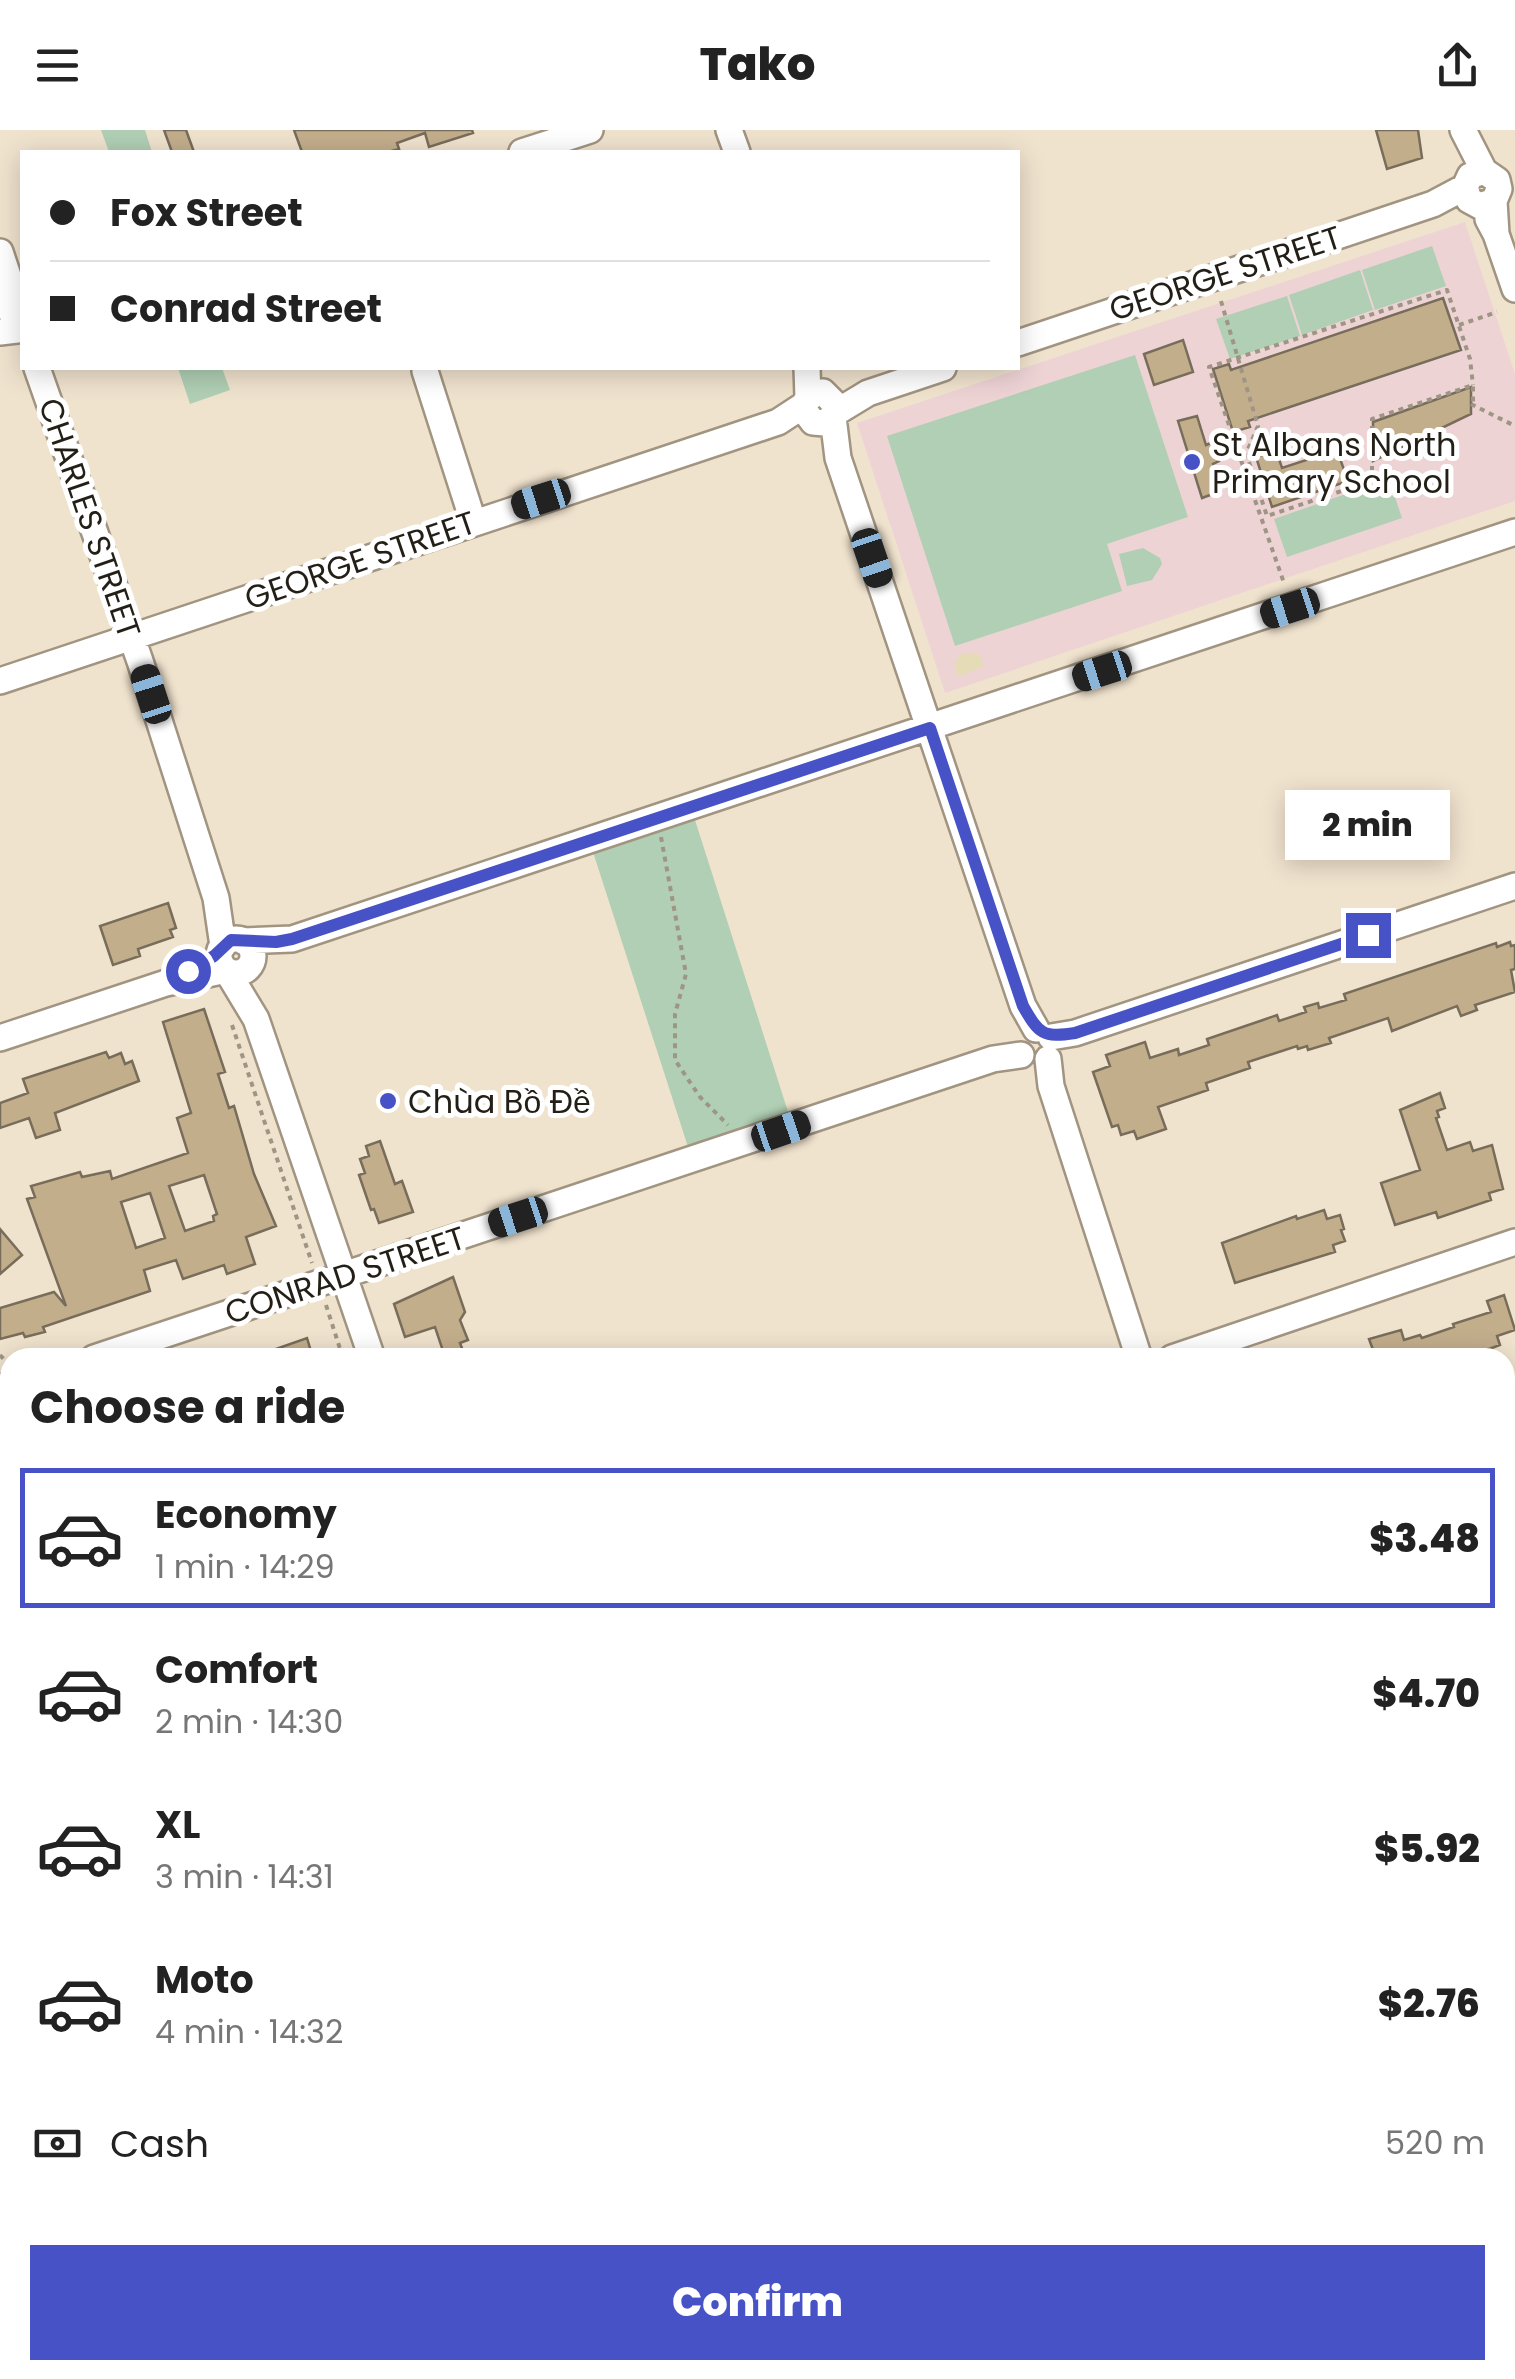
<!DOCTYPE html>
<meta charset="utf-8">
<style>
:root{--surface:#fff;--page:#f2f2f2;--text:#222;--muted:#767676;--line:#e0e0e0;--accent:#4652c6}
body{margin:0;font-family:Poppins,sans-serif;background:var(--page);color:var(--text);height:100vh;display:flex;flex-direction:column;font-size:38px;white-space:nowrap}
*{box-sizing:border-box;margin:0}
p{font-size:32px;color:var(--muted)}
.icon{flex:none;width:55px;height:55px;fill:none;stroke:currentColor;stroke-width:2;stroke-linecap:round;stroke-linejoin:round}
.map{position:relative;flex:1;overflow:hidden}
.side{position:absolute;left:0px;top:1218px;width:1515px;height:1032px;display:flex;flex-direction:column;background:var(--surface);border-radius:30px 30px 0 0;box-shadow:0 5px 25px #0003}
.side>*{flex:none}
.hud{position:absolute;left:20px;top:20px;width:1000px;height:220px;border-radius:0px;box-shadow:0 5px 25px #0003;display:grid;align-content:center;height:220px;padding:0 30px;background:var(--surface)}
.end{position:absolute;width:45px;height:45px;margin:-22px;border:12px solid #4652c6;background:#fff;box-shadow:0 0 0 5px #fff}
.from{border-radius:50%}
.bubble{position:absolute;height:70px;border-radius:0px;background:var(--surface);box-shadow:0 5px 25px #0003;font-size:32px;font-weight:800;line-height:70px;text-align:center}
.car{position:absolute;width:30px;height:60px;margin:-30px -15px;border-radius:12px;box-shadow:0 0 8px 2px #0007;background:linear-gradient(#222 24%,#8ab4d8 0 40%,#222 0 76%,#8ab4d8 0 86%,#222 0)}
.hud b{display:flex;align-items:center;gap:35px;height:95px;font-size:38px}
.hud b+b{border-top:2px solid var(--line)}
.hud i{width:25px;height:25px;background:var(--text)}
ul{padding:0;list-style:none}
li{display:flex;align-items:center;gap:30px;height:140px;margin:0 20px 15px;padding:0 10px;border:5px solid transparent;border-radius:0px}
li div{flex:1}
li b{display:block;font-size:38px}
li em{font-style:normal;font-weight:800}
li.on{border-color:var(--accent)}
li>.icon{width:90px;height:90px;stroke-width:1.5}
h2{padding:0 30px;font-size:45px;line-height:120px}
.pay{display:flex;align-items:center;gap:25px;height:110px;padding:0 30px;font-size:38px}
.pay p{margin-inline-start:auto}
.cta{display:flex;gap:20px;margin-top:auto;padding:20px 30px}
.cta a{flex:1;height:115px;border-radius:0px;background:var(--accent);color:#fff;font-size:40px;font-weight:800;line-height:115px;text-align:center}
header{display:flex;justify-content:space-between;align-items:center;height:130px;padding:0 30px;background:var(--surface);font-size:45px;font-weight:800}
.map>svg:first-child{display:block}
.built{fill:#e9d8bc}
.education{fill:#eed3d5}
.green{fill:#b0cfb4}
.sand{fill:#e5dbb6}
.building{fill:#c3ae8c;stroke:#786c5a;stroke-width:2.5;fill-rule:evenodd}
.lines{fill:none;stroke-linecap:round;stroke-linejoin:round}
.minor-casing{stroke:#a19481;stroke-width:30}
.path{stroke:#9e9585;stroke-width:4;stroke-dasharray:5 5;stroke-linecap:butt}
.minor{stroke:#fff;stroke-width:25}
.rail-casing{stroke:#6e675a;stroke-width:9}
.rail{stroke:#fff;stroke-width:5;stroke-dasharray:15;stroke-linecap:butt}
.route{stroke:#4652c6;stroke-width:12}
.poi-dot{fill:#4652c6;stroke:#fff;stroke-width:4}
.labels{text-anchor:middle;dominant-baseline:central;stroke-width:10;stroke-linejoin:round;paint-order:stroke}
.street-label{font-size:32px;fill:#231f17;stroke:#fff}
.poi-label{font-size:32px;fill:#231f17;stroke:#fff;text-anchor:start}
</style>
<header><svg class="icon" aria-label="menu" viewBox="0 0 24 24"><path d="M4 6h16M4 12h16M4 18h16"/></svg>Tako<svg class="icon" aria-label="share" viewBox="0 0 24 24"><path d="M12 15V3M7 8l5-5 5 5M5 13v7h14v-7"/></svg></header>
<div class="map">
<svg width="1515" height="2249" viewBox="0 0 1515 2249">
<rect width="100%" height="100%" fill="#f0e3ce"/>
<path class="built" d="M0,1396L10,1408V1455L0,1443Z"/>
<path class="education" d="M1465,92L1515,244V371L945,563L857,293Z
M1515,1853V2249H1511L1505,2231V1856Z"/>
<path class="green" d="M101,0H145L152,22H109Z
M1432,116L1446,156L1375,180L1362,140Z
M1360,140L1373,180L1302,205L1289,165Z
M1287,166L1300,206L1230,229L1216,189Z
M1135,225L1188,387L1107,414L1122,461L955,516L887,306Z
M178,238H222L230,260L190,274Z
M1389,349L1402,388L1287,427L1274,389Z
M1143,418L1160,428L1162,434L1152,450L1127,456L1119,424Z
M695,690L790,988L689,1020L593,722Z
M0,1282L10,1293V1408L0,1396Z
M1515,2088V2235L1505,2204V2092Z
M615,2240H692L700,2249H622Z
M732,2240H832L840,2249H740Z"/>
<path class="sand" d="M979,523L984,536L960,546L956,543L954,531L963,524Z"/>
<path class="building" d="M164,0H186L194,22H172Z
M294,0H472L473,3L429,17L425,3L397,13L399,19L388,22H302Z
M1376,0H1418L1422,28L1387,39Z
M1443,168L1461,220L1248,291L1250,297L1233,302L1213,239L1229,234L1231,240Z
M1183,210L1193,242L1154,255L1144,224Z
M1471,257V284L1373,331V292Z
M1197,286L1206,315L1213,312L1219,331L1213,334L1221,361L1202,368L1178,291Z
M1276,320L1282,338L1337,320L1348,351L1272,377L1256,327Z
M168,773L176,798L170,800L173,807L138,819L140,826L113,835L100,796Z
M1510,812L1511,816L1515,815V839L1511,840L1515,862L1475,875L1477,880L1461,886L1457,876L1392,901L1388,888L1329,908L1331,913L1308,920L1307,916L1298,919L1297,916L1248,932L1250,938L1206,953L1208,960L1158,977L1166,999L1137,1009L1134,1001L1121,1005L1118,995L1112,997L1093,942L1110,936L1106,925L1145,912L1150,928L1178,919L1179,925L1209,915L1207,909L1263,890L1277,885L1279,891L1306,882L1304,877L1318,873L1319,878L1346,870L1344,864L1496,813L1497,817Z
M204,879L225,942L218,944L229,978L234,976L254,1044L276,1096L246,1107L255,1134L227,1144L224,1135L183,1149L176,1130L144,1140L150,1161L43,1197L45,1202L25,1207L23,1203L0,1209V1178L54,1162L66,1176L27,1069L35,1067L31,1056L80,1042L82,1047L110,1041L112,1049L188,1023L177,988L191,983L163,892ZM204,1045L217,1084L213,1086L214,1091L185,1101L169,1056ZM150,1063L165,1108L136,1118L121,1072Z
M106,922L109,928L121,923L125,934L132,931L139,951L55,983L60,1000L36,1008L29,988L0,998V973L28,963L23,949Z
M1440,963L1445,978L1437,981L1439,987L1436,988L1447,1020L1470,1012L1473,1021L1492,1015L1503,1059L1489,1063L1491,1070L1438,1088L1436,1082L1395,1095L1381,1053L1420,1040L1400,980Z
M380,1011L395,1054L402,1051L413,1082L379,1093L374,1079L371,1080L359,1045L365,1043L360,1029L369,1026L366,1016Z
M1324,1080L1327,1089L1340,1085L1344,1099L1341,1100L1345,1111L1333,1115L1335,1122L1235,1153L1222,1113L1296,1086L1297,1089Z
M0,1099L22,1125L0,1144Z
M453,1147L465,1182L460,1190L468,1210L460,1213L463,1221L445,1227L435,1197L405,1207L394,1174Z
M1504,1165L1515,1200L1497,1206L1500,1215L1478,1223L1480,1228H1445L1444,1222L1427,1228H1376L1369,1209L1401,1200L1404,1210L1420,1205L1422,1208L1454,1197L1453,1194L1491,1182L1487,1171Z
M307,1208L313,1228H259V1225Z"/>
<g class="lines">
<defs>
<path id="minor" d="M729,0L737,22
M1463,0L1484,41
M522,22L590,0
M1494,71L1480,76L1469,70L1465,57L1470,46L1484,41L1497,50L1499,59L1494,71L1496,104
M1488,89L1496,104L1515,159
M0,122L8,146L11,182
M0,202L17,200
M1018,213L1433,74L1465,57
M37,238L140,531L216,768L223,816
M807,238L808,268
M425,241L473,391
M835,283L868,263L943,238
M833,287L825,293L813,292L804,280L806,271L815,263L823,262L835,274L833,287L838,328L1023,876L1036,899
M0,551L778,292L804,275
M219 826a17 17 0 1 1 34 0a17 17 0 1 1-34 0Z
M243,811L292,809L1515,402
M227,841L256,889L372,1228
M1051,907L1075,903L1515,756
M0,908L166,853L226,840
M1048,929L1051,956L1139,1228
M94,1228L993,929L1021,925
M1172,1228L1515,1112
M0,1257L10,1269
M1505,1467L1515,1464
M0,1576L10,1592
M0,1681L10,1672
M1505,1823L1515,1820
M0,2144L10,2140
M481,2240L484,2249
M574,2240L581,2249
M849,2240L857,2249
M1473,2240L1476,2249
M413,2249L441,2240
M984,2249L1011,2240"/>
</defs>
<use href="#minor" class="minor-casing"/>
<path class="path" d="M1221,171L1258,296L1242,333L1284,453
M1459,195L1497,182
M1471,274L1515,296
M1249,332L1267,386L1401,341
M1242,333L1209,237L1447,160L1470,229L1473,255
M1372,351V289L1473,255V275
M661,707L686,844L675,884V930L700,967L728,995
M232,895L312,1133
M326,1175L343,1228
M0,1225L10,1236
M0,1542L10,1556
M541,2240L549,2249
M611,2240L618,2249
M506,2246L523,2240"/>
<use href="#minor" class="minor"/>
<defs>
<path id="rail" d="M0,1428L10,1440
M704,2240L712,2249"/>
</defs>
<use href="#rail" class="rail-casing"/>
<use href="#rail" class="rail"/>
</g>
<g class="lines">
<path class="route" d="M188,841L214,826L231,810L276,812L292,809L930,598L1023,876C1039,904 1043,908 1075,903L1368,805"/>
</g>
<g class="poi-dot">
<circle cx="1192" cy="332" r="10"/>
<circle cx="388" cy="971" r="10"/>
</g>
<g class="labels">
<g class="street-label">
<text transform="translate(1225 143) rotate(-18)">GEORGE STREET</text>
<text transform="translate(90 388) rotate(71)">CHARLES STREET</text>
<text transform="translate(360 430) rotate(-19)">GEORGE STREET</text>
<text transform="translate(345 1145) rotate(-18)">CONRAD STREET</text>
</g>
<g class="poi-label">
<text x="1212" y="314">St Albans North<tspan x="1212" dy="37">Primary School</tspan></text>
<text x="408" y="971">Chùa Bồ Đề</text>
</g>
</g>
</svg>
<i class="end from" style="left:188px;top:841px"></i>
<i class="end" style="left:1368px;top:805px"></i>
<div class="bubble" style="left:1285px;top:660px;width:165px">2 min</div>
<i class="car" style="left:541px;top:369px;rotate:252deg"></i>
<i class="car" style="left:872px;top:428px;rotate:161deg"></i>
<i class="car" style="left:1290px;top:478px;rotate:252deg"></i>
<i class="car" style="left:1102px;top:541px;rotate:252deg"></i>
<i class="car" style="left:151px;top:564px;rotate:342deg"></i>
<i class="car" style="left:781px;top:1001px;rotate:71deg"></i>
<i class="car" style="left:518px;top:1087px;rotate:252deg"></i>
<div class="hud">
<b><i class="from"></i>Fox Street</b>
<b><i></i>Conrad Street</b>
</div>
<section class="side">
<h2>Choose a ride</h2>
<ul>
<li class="on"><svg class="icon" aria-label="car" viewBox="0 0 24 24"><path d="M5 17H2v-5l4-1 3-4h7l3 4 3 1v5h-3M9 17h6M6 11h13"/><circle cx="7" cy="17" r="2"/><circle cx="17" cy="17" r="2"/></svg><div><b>Economy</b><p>1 min · 14:29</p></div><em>$3.48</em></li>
<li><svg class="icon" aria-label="car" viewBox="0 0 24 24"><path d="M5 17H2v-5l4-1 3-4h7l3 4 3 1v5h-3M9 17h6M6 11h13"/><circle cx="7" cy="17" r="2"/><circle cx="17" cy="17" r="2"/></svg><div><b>Comfort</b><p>2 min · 14:30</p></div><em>$4.70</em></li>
<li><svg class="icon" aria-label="car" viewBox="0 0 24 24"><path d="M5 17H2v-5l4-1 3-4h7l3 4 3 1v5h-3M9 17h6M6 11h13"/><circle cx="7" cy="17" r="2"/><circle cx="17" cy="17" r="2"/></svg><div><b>XL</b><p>3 min · 14:31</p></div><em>$5.92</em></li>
<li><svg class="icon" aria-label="car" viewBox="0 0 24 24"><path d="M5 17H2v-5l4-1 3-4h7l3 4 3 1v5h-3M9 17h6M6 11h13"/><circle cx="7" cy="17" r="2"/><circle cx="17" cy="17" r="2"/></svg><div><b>Moto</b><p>4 min · 14:32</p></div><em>$2.76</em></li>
</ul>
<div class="pay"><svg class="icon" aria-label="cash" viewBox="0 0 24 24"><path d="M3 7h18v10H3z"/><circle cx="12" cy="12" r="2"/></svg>Cash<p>520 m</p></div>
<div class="cta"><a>Confirm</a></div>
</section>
</div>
